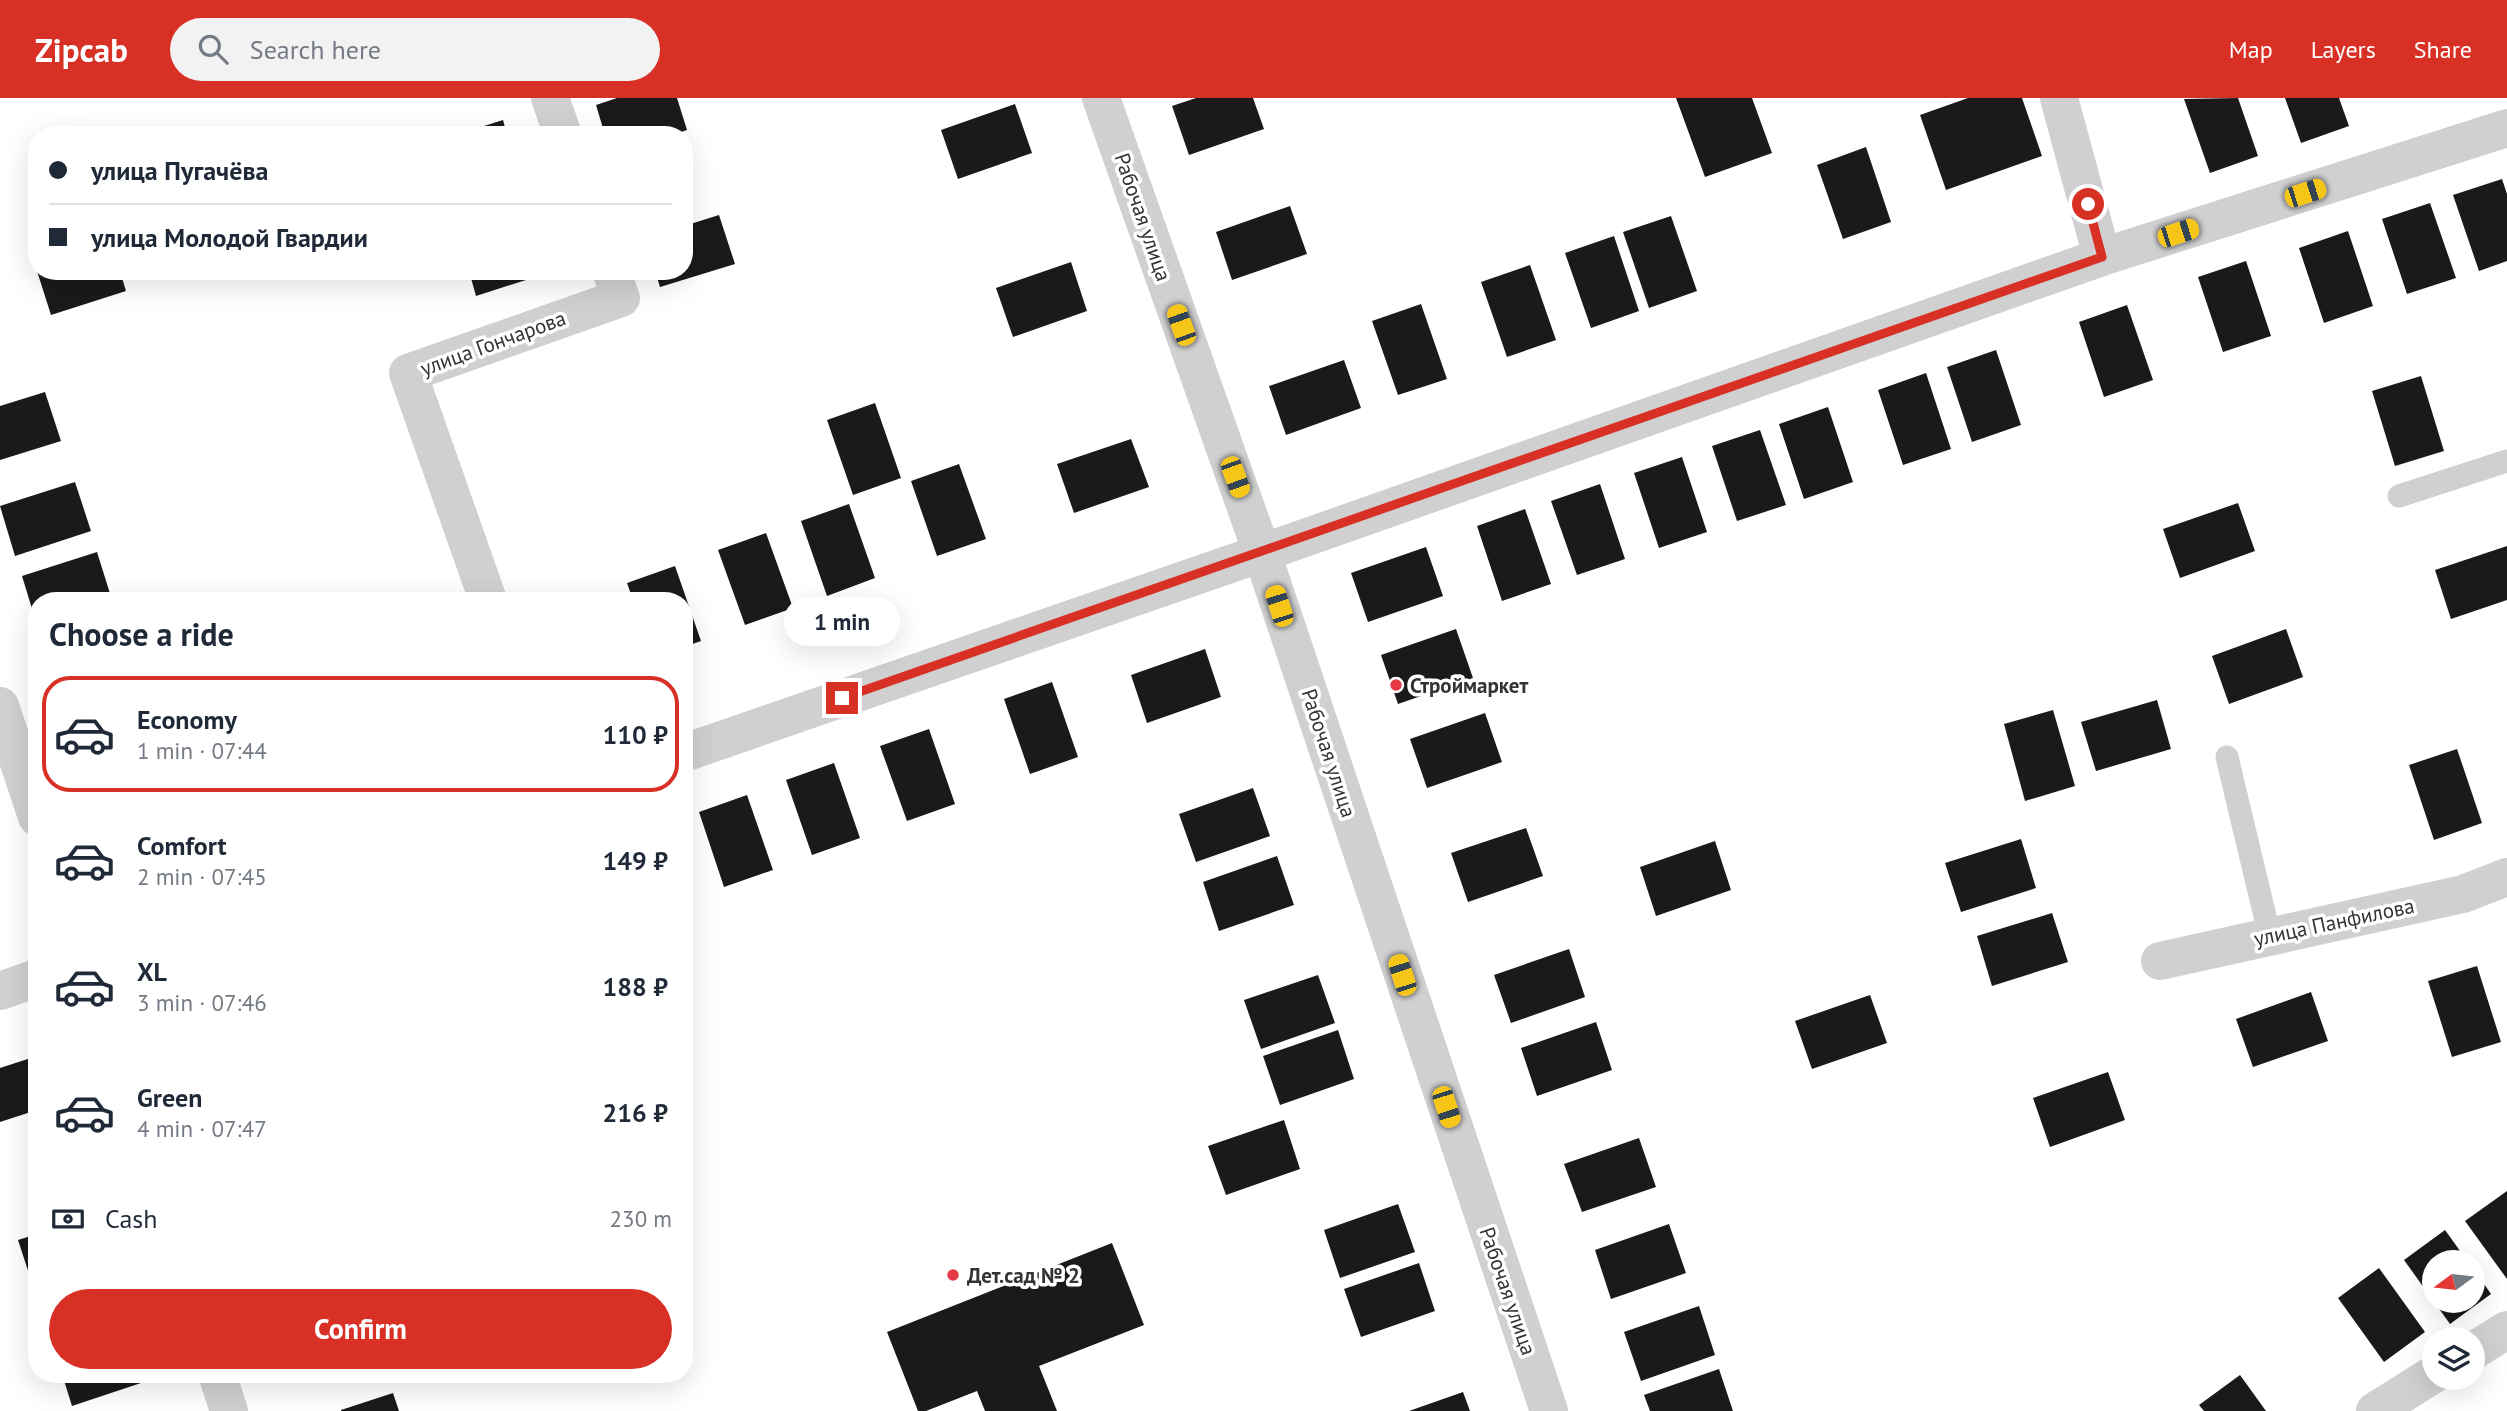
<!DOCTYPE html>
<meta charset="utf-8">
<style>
:root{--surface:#fff;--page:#f2f2f3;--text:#1f2937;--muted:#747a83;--line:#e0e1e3;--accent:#d93025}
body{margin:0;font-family:"PT Sans",sans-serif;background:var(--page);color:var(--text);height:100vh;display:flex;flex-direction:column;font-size:26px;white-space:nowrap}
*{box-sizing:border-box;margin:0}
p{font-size:23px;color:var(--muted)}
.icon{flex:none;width:38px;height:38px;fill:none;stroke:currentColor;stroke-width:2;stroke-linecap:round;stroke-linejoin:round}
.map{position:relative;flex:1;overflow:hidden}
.drawer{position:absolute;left:28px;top:494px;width:665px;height:791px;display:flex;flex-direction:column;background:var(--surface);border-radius:28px;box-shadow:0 7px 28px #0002}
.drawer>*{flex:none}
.top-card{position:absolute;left:28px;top:28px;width:665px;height:154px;border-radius:28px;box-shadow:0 7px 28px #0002;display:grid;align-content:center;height:154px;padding:0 21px;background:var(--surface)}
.needle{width:46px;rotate:255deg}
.fabs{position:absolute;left:2422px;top:1152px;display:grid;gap:14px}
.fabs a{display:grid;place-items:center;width:63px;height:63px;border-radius:50%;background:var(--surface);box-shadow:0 7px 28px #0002;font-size:35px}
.end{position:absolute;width:32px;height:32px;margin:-16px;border:9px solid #d93025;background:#fff;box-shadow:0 0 0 4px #fff}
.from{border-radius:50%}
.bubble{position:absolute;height:49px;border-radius:24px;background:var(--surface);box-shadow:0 7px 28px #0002;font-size:23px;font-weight:700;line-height:49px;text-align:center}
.car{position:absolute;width:21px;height:42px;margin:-21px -10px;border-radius:9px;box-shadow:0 0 5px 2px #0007;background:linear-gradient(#f5c518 24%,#345 0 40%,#f5c518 0 76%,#345 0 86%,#f5c518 0)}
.top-card b{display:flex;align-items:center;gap:24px;height:66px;font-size:26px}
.top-card b+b{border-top:2px solid var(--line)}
.top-card i{width:18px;height:18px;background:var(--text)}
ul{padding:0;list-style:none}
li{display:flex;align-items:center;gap:21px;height:116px;margin:0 14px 10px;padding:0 7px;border:4px solid transparent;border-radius:28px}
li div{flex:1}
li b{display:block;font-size:26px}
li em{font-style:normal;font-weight:700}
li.on{border-color:var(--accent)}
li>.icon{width:63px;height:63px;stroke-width:1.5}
h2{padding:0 21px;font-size:32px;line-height:84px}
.pay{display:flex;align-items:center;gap:18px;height:77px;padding:0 21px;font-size:26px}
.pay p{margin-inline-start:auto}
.action{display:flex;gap:14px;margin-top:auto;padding:14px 21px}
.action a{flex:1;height:80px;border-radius:42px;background:var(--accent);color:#fff;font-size:28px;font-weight:700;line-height:80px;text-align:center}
header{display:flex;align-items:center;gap:42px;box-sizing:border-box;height:98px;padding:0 35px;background:var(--accent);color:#fff}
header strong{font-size:33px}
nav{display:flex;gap:38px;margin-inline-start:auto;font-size:24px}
.search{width:490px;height:63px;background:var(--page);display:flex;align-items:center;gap:18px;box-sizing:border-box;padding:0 24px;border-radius:38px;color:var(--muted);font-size:26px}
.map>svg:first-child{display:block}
.building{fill:#1a1a1a}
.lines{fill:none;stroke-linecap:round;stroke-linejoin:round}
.lane{stroke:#d0d0d0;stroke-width:23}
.street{stroke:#d0d0d0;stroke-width:38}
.route{stroke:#d93025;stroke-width:9}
.poi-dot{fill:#e63946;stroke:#fff;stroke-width:2.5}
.labels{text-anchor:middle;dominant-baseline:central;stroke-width:7;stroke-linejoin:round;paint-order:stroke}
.street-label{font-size:21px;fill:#333;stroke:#fff}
.poi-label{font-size:21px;font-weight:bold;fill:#333;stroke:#fff;text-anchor:start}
</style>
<header>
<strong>Zipcab</strong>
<div class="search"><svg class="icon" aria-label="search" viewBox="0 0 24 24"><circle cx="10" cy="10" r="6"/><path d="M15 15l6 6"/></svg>Search here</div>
<nav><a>Map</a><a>Layers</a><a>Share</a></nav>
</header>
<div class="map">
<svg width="2507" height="1313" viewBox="0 0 2507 1313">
<rect width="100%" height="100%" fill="#fff"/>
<path class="building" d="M617,0H677L687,32L672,37H605L596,7Z
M1196,0H1253L1264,31L1189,57L1172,8Z
M1676,0H1752L1772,55L1705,79Z
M1968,0H2022L2042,58L1946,92L1920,17Z
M2238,0L2258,58L2210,75L2184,1Z
M2285,0H2339L2349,28L2301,45Z
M1015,6L1032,55L958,81L941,32Z
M503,22L507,37H459V36Z
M1866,49L1891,124L1843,141L1817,67Z
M2502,81L2507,96V163L2479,173L2453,97Z
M2430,105L2456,180L2407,196L2382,121Z
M1290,108L1307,156L1232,182L1216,134Z
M719,117L735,166L660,189L655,173H684V128Z
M1671,118L1697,193L1649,210L1623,134Z
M2348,133L2373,208L2324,225L2299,150Z
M1614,138L1639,213L1591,230L1565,155Z
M2246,163L2271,238L2223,254L2198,179Z
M1071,164L1087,213L1013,239L996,190Z
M1530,167L1556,242L1507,259L1481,184Z
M37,173H120L126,193L51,217Z
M469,173H551V174L476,198Z
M1421,206L1447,281L1398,297L1372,223Z
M2127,207L2153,282L2104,299L2079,224Z
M1996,252L2021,327L1972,344L1947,269Z
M1344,262L1361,310L1286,337L1269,288Z
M1926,275L1951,351L1903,367L1878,292Z
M2421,278L2444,353L2395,368L2372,293Z
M45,294L61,343L0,362V308Z
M875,305L901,380L853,397L827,322Z
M1828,309L1853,384L1804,401L1779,326Z
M1760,332L1786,407L1737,423L1712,348Z
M1131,341L1149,389L1074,415L1057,366Z
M1682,359L1707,434L1659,450L1634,375Z
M959,366L986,441L937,458L911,383Z
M75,384L91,433L15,458L0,408Z
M1600,386L1625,461L1577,477L1551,403Z
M2238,405L2255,453L2180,480L2163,431Z
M849,406L875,480L827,498L801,423Z
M1525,411L1551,486L1502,503L1477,428Z
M766,435L793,510L745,527L718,452Z
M2507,448V502L2451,521L2435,472Z
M1426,449L1443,498L1368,524L1351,475Z
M97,454L112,502H37L36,524L22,478Z
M675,468L701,543L684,549V502H633L627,485Z
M1456,531L1473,580L1398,606L1381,557Z
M2286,531L2303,579L2229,606L2212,558Z
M1205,551L1221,599L1147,625L1131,577Z
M1052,584L1078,659L1030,676L1004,601Z
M2157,602L2171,651L2096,673L2081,624Z
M2053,612L2075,688L2025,703L2004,626Z
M1485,615L1502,664L1427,690L1410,641Z
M929,631L955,706L907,723L880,648Z
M2457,651L2482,725L2434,742L2409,667Z
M834,665L860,740L812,757L786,682Z
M1253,690L1270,738L1196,764L1179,716Z
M747,697L773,772L724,789L699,714Z
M1526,730L1543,778L1468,804L1451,755Z
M2021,741L2036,790L1961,814L1945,765Z
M1715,743L1731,792L1656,818L1640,769Z
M1277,758L1294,807L1219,833L1203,784Z
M2052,815L2068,864L1992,888L1977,838Z
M1569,851L1585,899L1511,925L1494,877Z
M2477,868L2501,944L2452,959L2428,883Z
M1318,877L1335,925L1261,951L1244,902Z
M2311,894L2328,943L2253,969L2236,921Z
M1870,897L1887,945L1812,971L1795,923Z
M1596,924L1612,972L1537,998L1521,950Z
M1338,932L1354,981L1280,1007L1263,958Z
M37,958V1012L0,1024V970Z
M2108,974L2125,1022L2050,1049L2033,1000Z
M1284,1022L1300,1071L1226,1097L1208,1048Z
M1639,1040L1656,1089L1582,1114L1564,1066Z
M2507,1093V1181L2465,1123Z
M1398,1106L1415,1154L1340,1180L1324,1132Z
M1669,1126L1686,1175L1611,1201L1595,1152Z
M2445,1132L2468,1164H2434V1202H2473V1170L2491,1196L2450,1226L2404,1162Z
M37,1136V1190L34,1191L18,1142Z
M1112,1145L1144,1227L1039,1268L1057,1313H985L977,1293L926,1313H918L887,1234Z
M1419,1165L1435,1213L1361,1239L1344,1191Z
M2379,1170L2425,1234L2384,1264L2338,1200Z
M1699,1208L1715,1257L1641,1283L1624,1234Z
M1719,1271L1733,1313H1650L1644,1297Z
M62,1276H145L147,1283L72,1308Z
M2240,1277L2266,1313H2204L2199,1307Z
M1463,1294L1470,1313H1409Z
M393,1295L399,1313H341V1312Z"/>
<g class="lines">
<path class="lane" d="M2399,398L2507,363
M2227,659L2270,839"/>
<path class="street" d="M550,0L563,37
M1101,0L1262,455L1549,1313
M2059,0L2102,159
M488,502L408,275L621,200L611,173
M0,608L37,719
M684,655L1262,455L2102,159L2507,30
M2160,863L2463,796L2507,779
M0,893L37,880
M2473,1253L2507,1232
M217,1276L229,1313
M2375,1313L2434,1276"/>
</g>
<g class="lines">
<path class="route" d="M842,600L2102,159L2088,106"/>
</g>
<g class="poi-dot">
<circle cx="1396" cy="587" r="7"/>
<circle cx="953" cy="1177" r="7"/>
</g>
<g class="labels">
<g class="street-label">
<text transform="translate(1143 119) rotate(71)">Рабочая улица</text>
<text transform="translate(493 245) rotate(-20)">улица Гончарова</text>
<text transform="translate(1329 655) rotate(72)">Рабочая улица</text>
<text transform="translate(2334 824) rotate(-12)">улица Панфилова</text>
<text transform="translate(1508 1193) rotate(71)">Рабочая улица</text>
</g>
<g class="poi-label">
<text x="1410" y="587">Строймаркет</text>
<text x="967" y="1177">Дет.сад № 2</text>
</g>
</g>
</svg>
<div class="fabs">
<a><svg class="needle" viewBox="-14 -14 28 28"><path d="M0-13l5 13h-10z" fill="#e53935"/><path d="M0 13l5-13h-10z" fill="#747a83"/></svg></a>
<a><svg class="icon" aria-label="layers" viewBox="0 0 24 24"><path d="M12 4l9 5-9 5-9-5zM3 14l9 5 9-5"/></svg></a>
</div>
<i class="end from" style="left:2088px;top:106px"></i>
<i class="end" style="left:842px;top:600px"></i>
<div class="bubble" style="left:784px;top:499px;width:116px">1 min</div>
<i class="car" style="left:2305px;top:95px;rotate:72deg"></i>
<i class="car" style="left:2178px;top:135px;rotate:72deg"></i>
<i class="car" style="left:1181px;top:227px;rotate:340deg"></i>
<i class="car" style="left:1235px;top:379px;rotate:160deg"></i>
<i class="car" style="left:1279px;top:508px;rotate:342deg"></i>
<i class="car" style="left:1402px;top:877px;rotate:342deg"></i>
<i class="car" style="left:1446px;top:1009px;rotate:162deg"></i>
<div class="top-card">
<b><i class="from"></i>улица Пугачёва</b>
<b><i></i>улица Молодой Гвардии</b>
</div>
<section class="drawer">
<h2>Choose a ride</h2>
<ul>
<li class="on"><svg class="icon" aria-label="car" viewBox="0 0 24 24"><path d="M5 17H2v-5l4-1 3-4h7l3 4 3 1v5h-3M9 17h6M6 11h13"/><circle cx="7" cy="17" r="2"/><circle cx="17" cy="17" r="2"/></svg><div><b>Economy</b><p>1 min · 07:44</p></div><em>110 ₽</em></li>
<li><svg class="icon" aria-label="car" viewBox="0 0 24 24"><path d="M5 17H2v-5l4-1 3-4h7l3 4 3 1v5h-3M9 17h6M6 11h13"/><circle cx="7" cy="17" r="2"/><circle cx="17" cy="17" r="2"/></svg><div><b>Comfort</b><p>2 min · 07:45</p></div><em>149 ₽</em></li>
<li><svg class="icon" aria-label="car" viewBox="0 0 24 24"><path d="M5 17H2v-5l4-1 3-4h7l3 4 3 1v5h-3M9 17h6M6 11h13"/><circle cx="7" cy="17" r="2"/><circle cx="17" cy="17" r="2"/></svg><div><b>XL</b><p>3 min · 07:46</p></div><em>188 ₽</em></li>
<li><svg class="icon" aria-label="car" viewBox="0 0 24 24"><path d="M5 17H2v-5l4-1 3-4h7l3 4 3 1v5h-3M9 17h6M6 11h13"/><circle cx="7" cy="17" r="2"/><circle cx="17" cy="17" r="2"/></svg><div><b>Green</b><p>4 min · 07:47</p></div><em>216 ₽</em></li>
</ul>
<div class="pay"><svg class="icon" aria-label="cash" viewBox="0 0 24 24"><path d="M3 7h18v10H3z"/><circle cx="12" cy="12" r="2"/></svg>Cash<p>230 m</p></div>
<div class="action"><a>Confirm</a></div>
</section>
</div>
